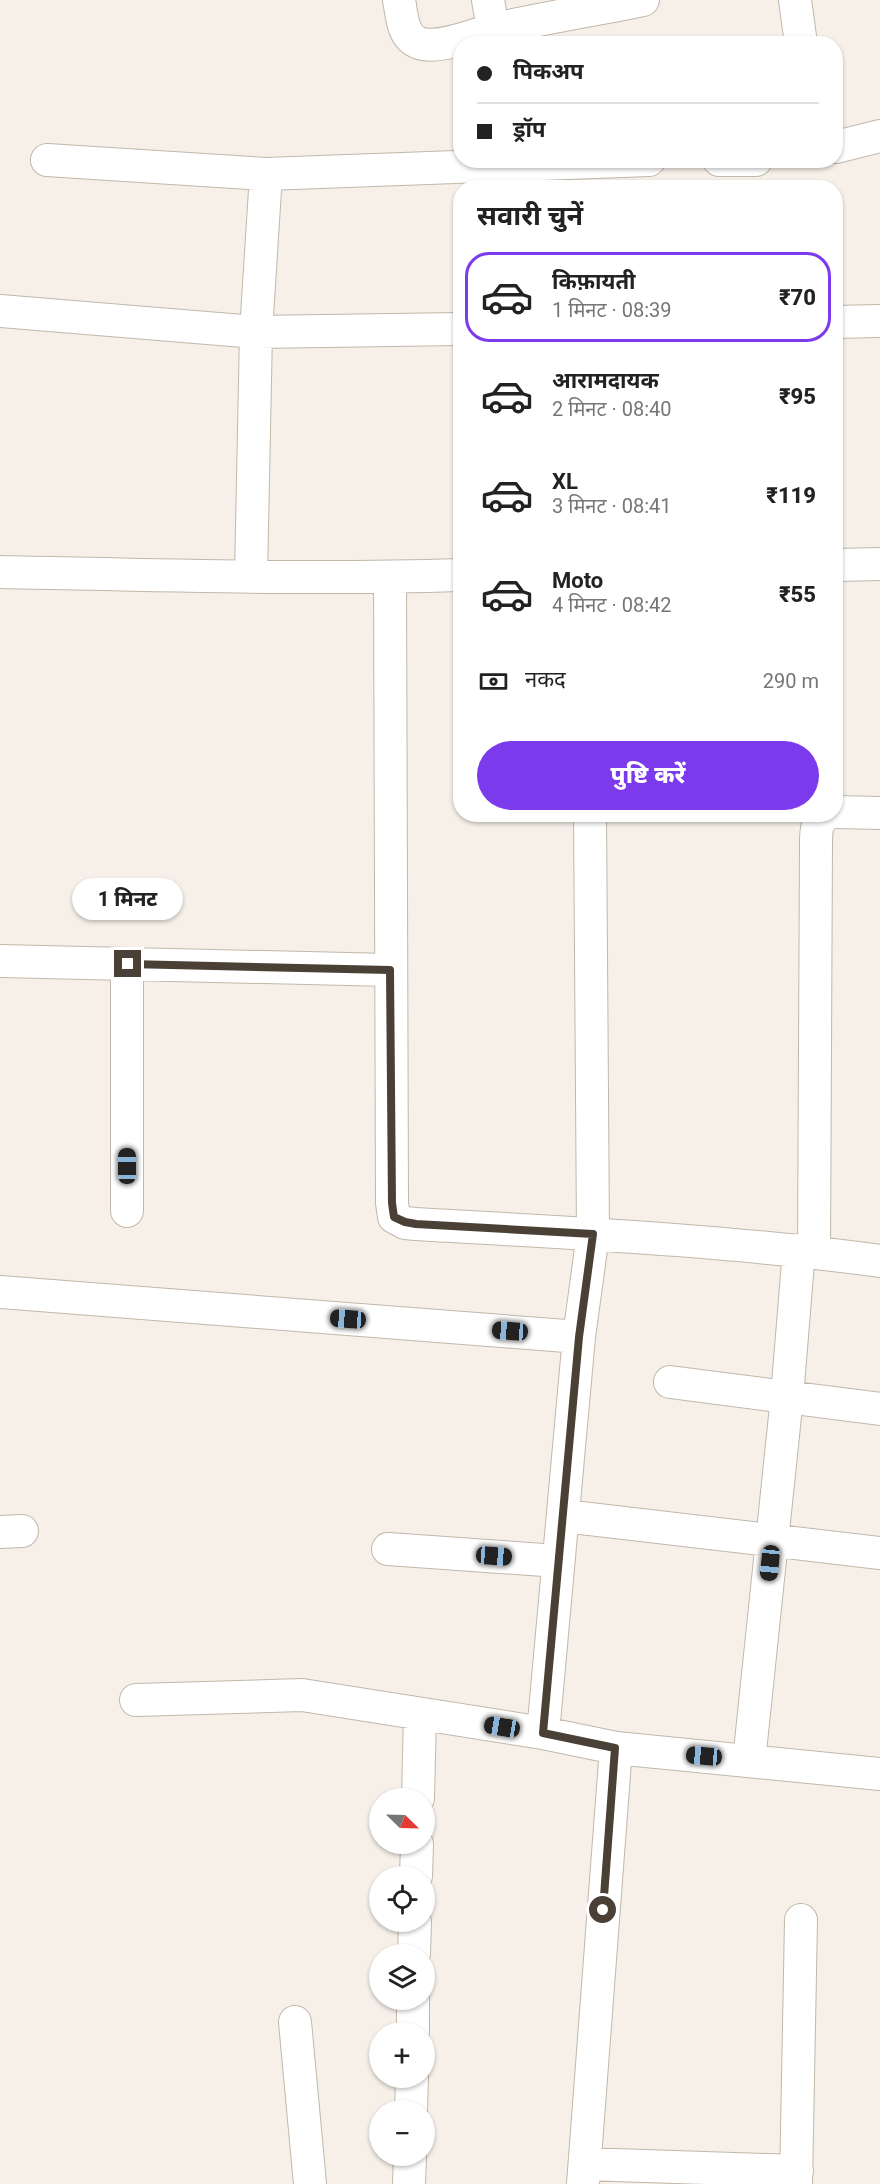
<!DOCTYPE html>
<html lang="hi">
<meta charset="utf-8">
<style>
:root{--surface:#fff;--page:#f2f2f2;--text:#222;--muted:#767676;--line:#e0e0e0;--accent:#7c3aed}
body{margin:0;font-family:Roboto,"Noto Sans Devanagari",sans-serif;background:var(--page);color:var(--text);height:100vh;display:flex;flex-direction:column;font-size:22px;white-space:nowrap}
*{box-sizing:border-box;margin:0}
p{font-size:20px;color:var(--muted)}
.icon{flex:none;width:33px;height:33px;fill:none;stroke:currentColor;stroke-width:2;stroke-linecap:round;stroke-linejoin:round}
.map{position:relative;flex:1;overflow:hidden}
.details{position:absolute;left:453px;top:180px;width:390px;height:642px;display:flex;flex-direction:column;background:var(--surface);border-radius:24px;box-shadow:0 2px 4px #0004}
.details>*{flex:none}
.banner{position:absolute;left:453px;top:36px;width:390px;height:132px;border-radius:24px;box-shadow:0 2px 4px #0004;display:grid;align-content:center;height:132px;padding:0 24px;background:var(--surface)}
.needle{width:39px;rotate:113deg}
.controls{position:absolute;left:369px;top:1788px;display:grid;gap:12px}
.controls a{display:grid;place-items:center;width:66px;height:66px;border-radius:50%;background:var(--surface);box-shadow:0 2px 4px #0004;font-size:30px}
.end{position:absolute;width:27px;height:27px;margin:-14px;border:8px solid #4a4036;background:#fff;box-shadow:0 0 0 3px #fff}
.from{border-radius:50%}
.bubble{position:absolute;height:42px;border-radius:21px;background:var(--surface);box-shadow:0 2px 4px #0004;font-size:20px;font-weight:800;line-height:42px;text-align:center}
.car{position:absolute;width:18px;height:36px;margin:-18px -9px;border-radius:8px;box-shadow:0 0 4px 2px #0007;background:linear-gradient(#222 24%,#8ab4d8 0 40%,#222 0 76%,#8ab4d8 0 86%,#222 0)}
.banner b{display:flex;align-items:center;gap:21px;height:57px;font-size:22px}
.banner b+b{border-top:2px solid var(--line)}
.banner i{width:15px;height:15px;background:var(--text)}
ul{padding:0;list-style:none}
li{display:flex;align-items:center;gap:18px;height:90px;margin:0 12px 9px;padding:0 12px;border:3px solid transparent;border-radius:24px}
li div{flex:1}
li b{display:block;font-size:22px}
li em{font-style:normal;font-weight:800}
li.active{border-color:var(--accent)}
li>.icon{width:54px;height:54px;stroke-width:1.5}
h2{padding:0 24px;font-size:27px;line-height:72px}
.pay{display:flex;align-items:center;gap:15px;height:66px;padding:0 24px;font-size:22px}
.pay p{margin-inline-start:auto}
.button{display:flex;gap:12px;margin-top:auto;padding:12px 24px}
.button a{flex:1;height:69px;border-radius:36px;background:var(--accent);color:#fff;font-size:24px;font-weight:800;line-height:69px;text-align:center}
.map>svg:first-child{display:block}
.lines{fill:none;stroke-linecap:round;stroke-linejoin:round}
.street-casing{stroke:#c2b7aa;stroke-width:34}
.street{stroke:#fff;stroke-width:32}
.route{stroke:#4a4036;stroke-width:8}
</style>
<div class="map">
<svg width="880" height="2184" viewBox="0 0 880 2184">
<rect width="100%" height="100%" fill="#f6f0e9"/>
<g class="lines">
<defs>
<path id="street" d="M399,0C402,15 402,37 419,43C439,50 475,34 495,29C544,18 594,10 643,0
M488,0L493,29
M795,0L801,44
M836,147L880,136
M47,160L266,174L649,160
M719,160H756
M0,311L256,332L460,329
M836,322L877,321
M836,565L880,564
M0,572C153,575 307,580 460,575
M251,577L256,332L266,174
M390,578L392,1203L394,1217L405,1223L416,1224C571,1233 726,1240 880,1261
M836,812L880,813
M0,961L390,970
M127,1211V964
M814,1252L816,843C816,832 816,821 827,814
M0,1292L579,1337
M670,1382L880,1409
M564,1516L880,1553
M0,1532L22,1531
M388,1549L558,1561
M136,1700L302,1695L543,1733L616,1748L880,1774
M543,1733L579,1337L593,1234L590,814
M749,1761L787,1397L799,1250
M418,1798L420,1714
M416,1876L417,1844
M414,1954L415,1922
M295,2022L310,2184
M413,2032V2000
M411,2110L412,2078
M585,2164L797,2171
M409,2184L410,2156
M583,2184L616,1748
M796,2184L801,1920"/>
</defs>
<use href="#street" class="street-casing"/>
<use href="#street" class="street"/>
</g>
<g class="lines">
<path class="route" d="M128,964L390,970L392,1203L394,1217L405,1222L416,1224L593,1234L579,1337L543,1733L615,1748L603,1910"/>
</g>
</svg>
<div class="controls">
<a><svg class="needle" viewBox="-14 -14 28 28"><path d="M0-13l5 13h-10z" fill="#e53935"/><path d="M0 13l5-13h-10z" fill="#767676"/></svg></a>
<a><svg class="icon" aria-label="locate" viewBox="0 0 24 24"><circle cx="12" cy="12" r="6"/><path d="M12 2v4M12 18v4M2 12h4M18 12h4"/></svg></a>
<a><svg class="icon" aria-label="layers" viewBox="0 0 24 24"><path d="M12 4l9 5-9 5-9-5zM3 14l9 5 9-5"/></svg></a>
<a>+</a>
<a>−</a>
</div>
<i class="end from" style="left:603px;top:1910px"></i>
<i class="end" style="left:128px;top:964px"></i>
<div class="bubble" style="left:72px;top:878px;width:111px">1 मिनट</div>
<i class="car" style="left:127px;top:1166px;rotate:0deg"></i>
<i class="car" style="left:348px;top:1319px;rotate:274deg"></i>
<i class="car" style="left:510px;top:1331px;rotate:274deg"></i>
<i class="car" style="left:494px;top:1556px;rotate:94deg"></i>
<i class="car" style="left:770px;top:1563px;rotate:186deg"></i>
<i class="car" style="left:502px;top:1727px;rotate:279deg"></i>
<i class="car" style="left:704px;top:1756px;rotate:275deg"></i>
<div class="banner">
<b><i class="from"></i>पिकअप</b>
<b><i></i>ड्रॉप</b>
</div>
<section class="details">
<h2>सवारी चुनें</h2>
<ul>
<li class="active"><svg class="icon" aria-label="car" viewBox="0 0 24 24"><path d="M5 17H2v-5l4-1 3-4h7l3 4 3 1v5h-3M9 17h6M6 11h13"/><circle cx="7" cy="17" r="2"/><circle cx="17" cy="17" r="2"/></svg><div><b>किफ़ायती</b><p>1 मिनट · 08:39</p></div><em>₹70</em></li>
<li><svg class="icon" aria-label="car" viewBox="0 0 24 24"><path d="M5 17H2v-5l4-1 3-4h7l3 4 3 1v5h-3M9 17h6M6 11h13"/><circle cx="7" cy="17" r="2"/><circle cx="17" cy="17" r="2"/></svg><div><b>आरामदायक</b><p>2 मिनट · 08:40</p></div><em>₹95</em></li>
<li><svg class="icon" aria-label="car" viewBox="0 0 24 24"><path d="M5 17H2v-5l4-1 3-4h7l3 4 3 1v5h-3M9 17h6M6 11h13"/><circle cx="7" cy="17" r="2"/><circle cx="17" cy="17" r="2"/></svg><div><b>XL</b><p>3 मिनट · 08:41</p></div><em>₹119</em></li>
<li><svg class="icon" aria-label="car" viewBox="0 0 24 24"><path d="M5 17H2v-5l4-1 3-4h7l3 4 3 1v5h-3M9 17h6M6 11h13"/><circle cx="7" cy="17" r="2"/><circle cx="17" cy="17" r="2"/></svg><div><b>Moto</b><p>4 मिनट · 08:42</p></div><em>₹55</em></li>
</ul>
<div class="pay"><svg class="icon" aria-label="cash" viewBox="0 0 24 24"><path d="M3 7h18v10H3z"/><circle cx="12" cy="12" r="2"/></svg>नकद<p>290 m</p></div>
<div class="button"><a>पुष्टि करें</a></div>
</section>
</div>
